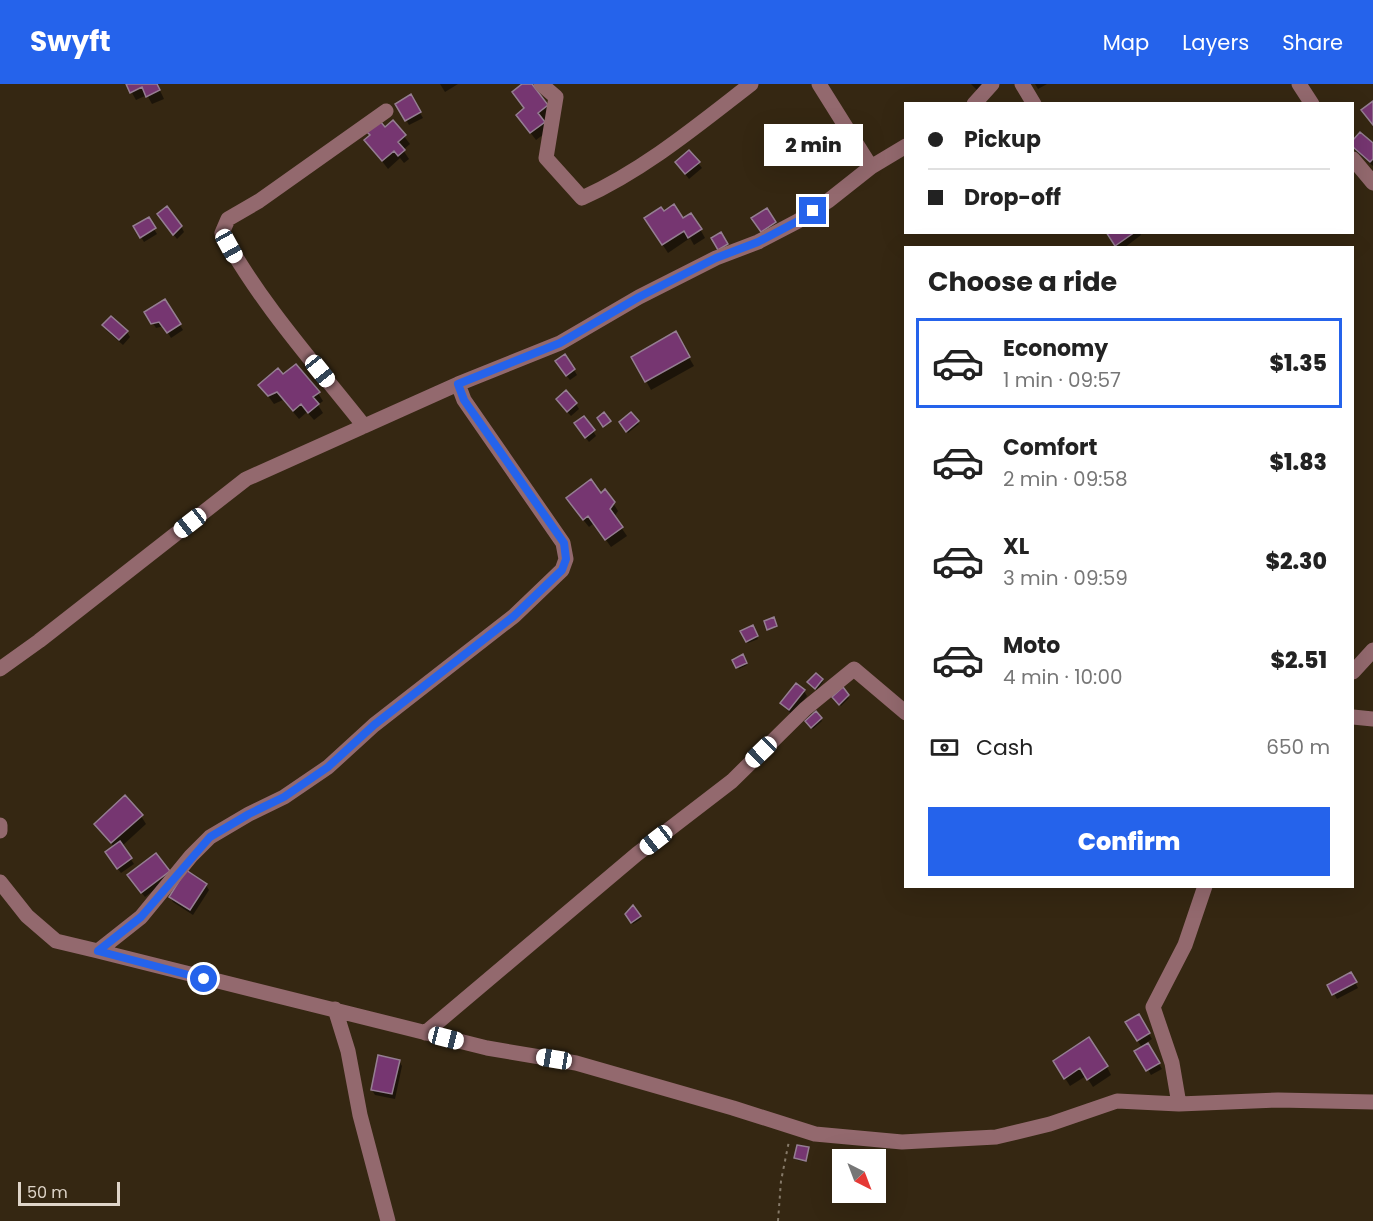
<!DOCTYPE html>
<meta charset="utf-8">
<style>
:root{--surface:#fff;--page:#f2f2f2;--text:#222;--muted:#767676;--line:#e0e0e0;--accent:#2563eb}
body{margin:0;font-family:Poppins,sans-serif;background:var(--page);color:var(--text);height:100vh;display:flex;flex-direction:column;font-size:22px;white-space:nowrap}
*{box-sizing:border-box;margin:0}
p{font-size:20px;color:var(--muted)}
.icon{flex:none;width:33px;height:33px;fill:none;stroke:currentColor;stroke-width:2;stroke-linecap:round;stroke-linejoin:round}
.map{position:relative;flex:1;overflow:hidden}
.side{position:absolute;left:904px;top:162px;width:450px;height:642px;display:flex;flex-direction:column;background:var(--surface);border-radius:0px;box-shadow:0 6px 24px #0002}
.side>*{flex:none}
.hud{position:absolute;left:904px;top:18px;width:450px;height:132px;border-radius:0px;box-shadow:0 6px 24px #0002;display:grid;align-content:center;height:132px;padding:0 24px;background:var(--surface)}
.needle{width:39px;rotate:138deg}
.controls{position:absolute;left:832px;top:1065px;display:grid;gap:12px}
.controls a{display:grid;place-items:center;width:54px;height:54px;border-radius:0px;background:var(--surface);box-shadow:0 6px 24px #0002;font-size:30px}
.scale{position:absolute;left:18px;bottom:15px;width:102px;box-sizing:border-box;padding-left:6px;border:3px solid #dfd5c9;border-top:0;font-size:16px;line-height:21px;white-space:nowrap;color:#dfd5c9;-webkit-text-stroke:4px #352712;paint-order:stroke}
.end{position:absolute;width:27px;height:27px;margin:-14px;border:8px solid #2563eb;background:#fff;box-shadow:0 0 0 3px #fff}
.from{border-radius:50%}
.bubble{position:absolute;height:42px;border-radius:0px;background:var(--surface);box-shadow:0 6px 24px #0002;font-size:20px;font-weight:800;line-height:42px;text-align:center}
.car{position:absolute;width:18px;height:36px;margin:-18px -9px;border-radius:8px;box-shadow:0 0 4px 2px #0007;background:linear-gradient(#fff 24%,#345 0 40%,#fff 0 76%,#345 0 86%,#fff 0)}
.hud b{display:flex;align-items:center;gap:21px;height:57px;font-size:22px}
.hud b+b{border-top:2px solid var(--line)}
.hud i{width:15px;height:15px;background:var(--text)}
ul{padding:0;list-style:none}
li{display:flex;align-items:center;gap:18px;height:90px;margin:0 12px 9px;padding:0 12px;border:3px solid transparent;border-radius:0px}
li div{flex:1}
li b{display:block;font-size:22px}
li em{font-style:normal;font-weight:800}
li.on{border-color:var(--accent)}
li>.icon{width:54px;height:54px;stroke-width:1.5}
h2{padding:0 24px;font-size:27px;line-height:72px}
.pay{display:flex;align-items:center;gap:15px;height:66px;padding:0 24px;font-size:22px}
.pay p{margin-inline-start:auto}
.action{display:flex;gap:12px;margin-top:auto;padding:12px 24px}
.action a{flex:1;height:69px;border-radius:0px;background:var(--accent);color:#fff;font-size:24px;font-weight:800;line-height:69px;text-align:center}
header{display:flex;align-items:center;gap:36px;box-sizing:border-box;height:84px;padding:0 30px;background:var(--accent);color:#fff}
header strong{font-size:28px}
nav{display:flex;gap:33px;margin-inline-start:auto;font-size:21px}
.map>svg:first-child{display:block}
.shadow{fill:#0007}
.building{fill:#763671;stroke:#957e92;stroke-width:1.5}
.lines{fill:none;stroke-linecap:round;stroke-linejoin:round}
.path{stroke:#867a69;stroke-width:2;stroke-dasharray:3 4.5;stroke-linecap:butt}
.minor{stroke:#93696e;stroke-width:15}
.route{stroke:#2563eb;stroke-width:8}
</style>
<header>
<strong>Swyft</strong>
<nav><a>Map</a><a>Layers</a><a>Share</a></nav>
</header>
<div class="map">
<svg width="1373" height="1137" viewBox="0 0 1373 1137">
<rect width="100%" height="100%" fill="#352712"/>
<path class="shadow" d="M127,0H157L164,15L152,20L147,11L136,16Z
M440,0H458L445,8Z
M525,0H530L552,30L543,37L548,47L536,56L523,39L525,25Z
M971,0H983L977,6Z
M1035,0H1047L1038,5Z
M410,12L423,34L409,41L397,20Z
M393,38L410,60L403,66L409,75L404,79L400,74L388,85L366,56Z
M1353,58L1373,61V82L1354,65Z
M698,79L702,84L689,95L680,83Z
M663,130L683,136L700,145L705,154L694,161L690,154L668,169L651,143Z
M148,135L157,150L144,158L135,143Z
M162,136L181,142L184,148L177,155Z
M1107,148H1140L1141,151L1124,164H1117Z
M165,217L183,246L171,254L164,242L156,244L146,228Z
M104,241L127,248L130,253L123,261L107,247Z
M675,250L694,282L651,306L633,273Z
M560,283L574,286L577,291L570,296Z
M283,292L318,309L323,317L318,321L323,329L314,336L307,328L299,335L283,316L274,320L260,301Z
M576,320L579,325L571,332L561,321Z
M631,330L639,340L628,349L621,339Z
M579,345L593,347L596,352L589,358Z
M601,411L613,419L618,427L614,433L627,452L611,463L594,439L589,443L573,423Z
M752,543L758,555L748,559L742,548Z
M742,572L747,581L739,585L734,576Z
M816,591L823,598L817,606L810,600Z
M842,605L849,614L841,622L835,615Z
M804,607L807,612L792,631L781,619Z
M821,635L822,637L813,645L808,640Z
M141,732L146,740L122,762L134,780L121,789L110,774L114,763L96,740Z
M156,771L171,793L145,813L132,797Z
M206,801L209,806L193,831L173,818L170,813Z
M633,823L641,835L633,840L627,830Z
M1351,890L1358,904L1337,915L1329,901Z
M1138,932L1152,955L1146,959L1162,985L1151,991L1137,967L1142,964L1128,939Z
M399,977L402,982L395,1015L375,1011L372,1006Z
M1054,977L1107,983L1111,991L1093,1003L1086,992L1070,1002Z
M808,1065L806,1078L797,1076L795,1074Z"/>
<path class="building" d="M126,0H157L160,6L146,13L142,3L130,9Z
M522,0H532L548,21L538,29L545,38L530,49L516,31L524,24L512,8Z
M411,10L421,28L405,37L395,20Z
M1373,17V41L1361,26Z
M393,36L406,51L398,58L405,66L398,72L394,67L382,77L364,56L370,51L367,48L380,37L385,43Z
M1360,48L1373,59V75L1370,78L1353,63V56Z
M689,66L700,78L685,90L675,78Z
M674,120L683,134L691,129L702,145L688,154L684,147L662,161L644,134L661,123L664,127Z
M167,122L182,142L173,151L157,130Z
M767,124L776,138L761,148L751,134Z
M149,133L156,144L140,154L133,142Z
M721,148L728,160L718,166L711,154Z
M1106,148H1135L1115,162Z
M165,215L181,240L167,249L159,238L151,240L144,228Z
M111,232L128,247L119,256L102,241Z
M676,247L690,273L645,298L631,273Z
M565,270L575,285L566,292L555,277Z
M296,280L320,308L313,313L319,320L308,329L301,320L293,327L277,308L268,312L258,301L278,284L283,290Z
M566,306L577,319L567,328L556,315Z
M604,328L611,337L603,343L597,334Z
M631,328L639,337L626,348L619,338Z
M584,332L595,346L585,354L574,339Z
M591,395L601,409L605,405L615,418L610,425L623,443L605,456L588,432L583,436L566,414Z
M774,533L777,542L767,546L764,537Z
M753,541L758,552L746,558L740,547Z
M743,570L747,579L736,584L732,576Z
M816,589L823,595L815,605L807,598Z
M796,599L805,606L789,626L780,619Z
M843,603L849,611L839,621L832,613Z
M816,627L822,634L811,644L805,637Z
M125,711L143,731L111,759L94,740Z
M120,757L132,774L117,785L105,768Z
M156,769L170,787L141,809L127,791Z
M186,786L207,800L190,826L169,813Z
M633,821L641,832L631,839L625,830Z
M1351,888L1357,898L1332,911L1327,901Z
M1139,930L1150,949L1137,957L1125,938Z
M1089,953L1108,982L1087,996L1080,984L1064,995L1053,977Z
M1148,959L1160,979L1146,987L1134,967Z
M378,971L400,976L392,1010L371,1006Z
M797,1061L809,1063L806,1077L794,1074Z"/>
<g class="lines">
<path class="path" d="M778,1137L781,1097L789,1057"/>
<path class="minor" d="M541,0L556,13L546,74L582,114C644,86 698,41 751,0
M819,0L871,83
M1022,0L1034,20
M1299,0L1312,20
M974,20L992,0
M1353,75L1373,99
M458,300L464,316L563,459L566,475L562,486L514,532L374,641L328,683L284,713L249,730L210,753L191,772L141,833L98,867L487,964L576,979L733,1024L815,1050L902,1058L996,1053L1050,1040L1117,1017L1179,1020L1278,1016L1373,1018
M364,342C315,280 260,219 222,149L228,135L259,117L386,27
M0,585L39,557L246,395L458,300L560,259L639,213L716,174L758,158L798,137L828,117L871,83L906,62
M1353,588L1373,566
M1353,633L1373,635
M0,741V747
M0,798L27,832L56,857L98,867
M335,925L348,967L360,1031L388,1137
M425,949L637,770L732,697L805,625L854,585L906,629
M1179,1020L1172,979L1153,923L1185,861L1205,802"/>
</g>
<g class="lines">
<path class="route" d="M204,895L98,867L141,833L210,753L249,730L284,713L328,683L374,641L514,532L562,486L566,475L564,459L464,316L458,300L560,259L639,213L716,174L758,158L798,137L813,127"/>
</g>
</svg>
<div class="controls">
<a><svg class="needle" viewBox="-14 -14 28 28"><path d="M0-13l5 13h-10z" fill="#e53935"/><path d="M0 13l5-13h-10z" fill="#767676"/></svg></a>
</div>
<div class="scale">50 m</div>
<i class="end from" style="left:204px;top:895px"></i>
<i class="end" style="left:813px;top:127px"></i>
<div class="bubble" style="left:764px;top:40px;width:99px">2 min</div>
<i class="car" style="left:229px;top:162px;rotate:151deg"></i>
<i class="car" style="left:320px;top:287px;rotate:141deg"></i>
<i class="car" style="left:190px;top:439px;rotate:232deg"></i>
<i class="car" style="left:761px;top:668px;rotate:226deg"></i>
<i class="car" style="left:656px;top:756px;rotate:232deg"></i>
<i class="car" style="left:446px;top:954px;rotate:104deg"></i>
<i class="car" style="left:554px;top:975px;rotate:279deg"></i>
<div class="hud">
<b><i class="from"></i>Pickup</b>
<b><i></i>Drop-off</b>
</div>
<section class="side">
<h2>Choose a ride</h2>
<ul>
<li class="on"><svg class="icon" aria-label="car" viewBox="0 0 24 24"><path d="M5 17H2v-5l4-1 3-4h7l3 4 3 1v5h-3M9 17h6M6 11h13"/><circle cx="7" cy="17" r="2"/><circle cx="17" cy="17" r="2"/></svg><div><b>Economy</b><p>1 min · 09:57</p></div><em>$1.35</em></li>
<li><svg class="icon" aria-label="car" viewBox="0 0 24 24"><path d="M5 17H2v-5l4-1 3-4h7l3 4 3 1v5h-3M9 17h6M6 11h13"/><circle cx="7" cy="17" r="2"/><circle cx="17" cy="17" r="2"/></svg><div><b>Comfort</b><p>2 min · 09:58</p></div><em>$1.83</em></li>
<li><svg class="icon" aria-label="car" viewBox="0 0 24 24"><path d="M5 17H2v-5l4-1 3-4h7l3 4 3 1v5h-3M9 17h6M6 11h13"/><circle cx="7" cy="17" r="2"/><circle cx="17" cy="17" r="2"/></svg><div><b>XL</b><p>3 min · 09:59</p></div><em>$2.30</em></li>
<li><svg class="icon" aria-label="car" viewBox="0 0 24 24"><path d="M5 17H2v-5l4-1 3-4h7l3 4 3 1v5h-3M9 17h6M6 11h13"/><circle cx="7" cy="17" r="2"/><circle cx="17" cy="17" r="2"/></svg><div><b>Moto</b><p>4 min · 10:00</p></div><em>$2.51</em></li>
</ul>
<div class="pay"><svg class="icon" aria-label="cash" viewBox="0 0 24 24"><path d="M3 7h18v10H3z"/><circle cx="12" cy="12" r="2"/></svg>Cash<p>650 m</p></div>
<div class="action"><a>Confirm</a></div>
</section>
</div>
